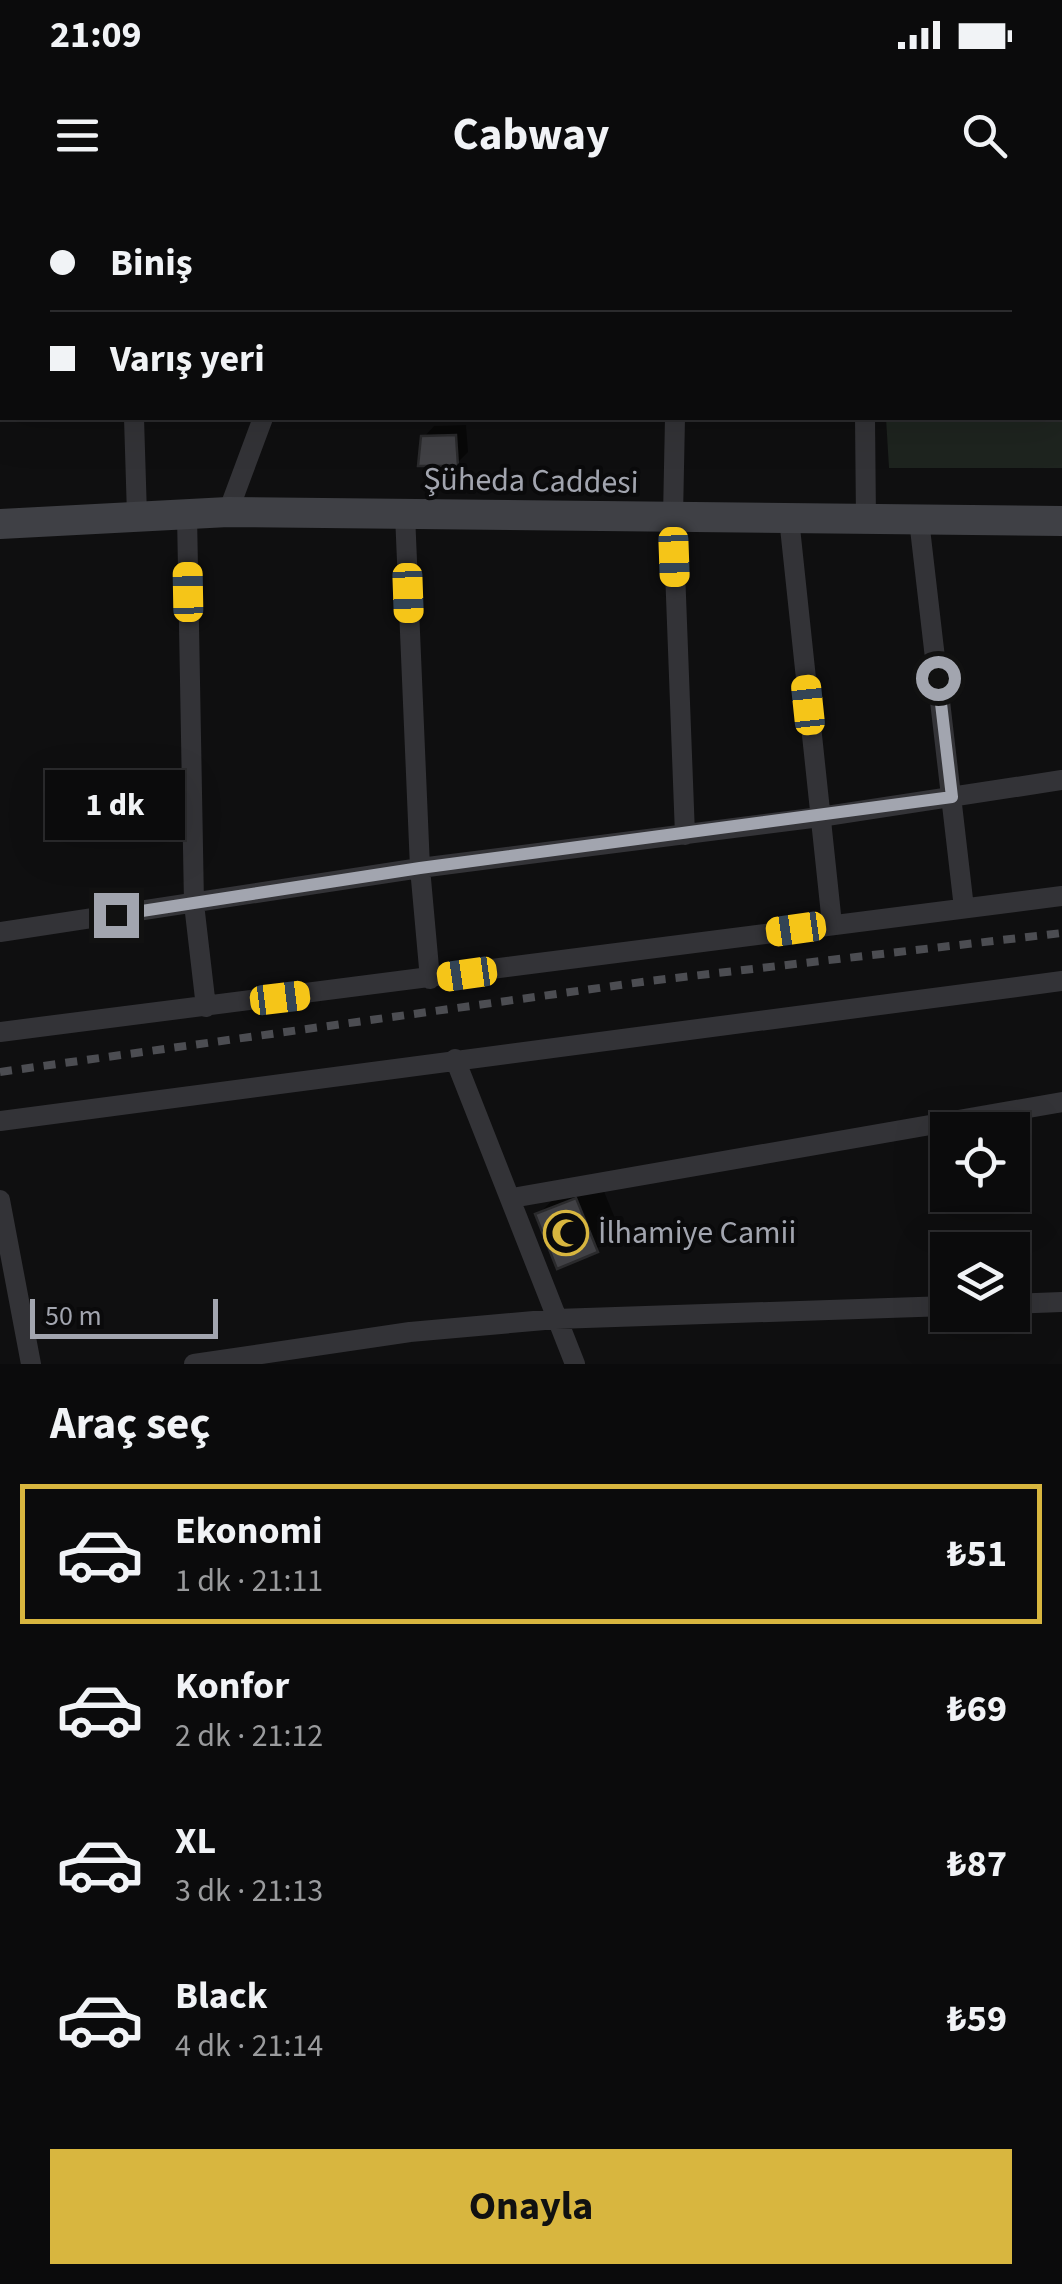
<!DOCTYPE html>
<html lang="tr">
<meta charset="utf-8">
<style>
:root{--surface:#0b0b0c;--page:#141415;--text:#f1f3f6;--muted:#9a9b9d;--line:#2b2b2d;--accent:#d8b63f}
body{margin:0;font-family:"Source Sans 3",sans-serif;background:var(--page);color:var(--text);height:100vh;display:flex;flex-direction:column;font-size:38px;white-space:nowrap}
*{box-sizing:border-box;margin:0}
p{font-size:32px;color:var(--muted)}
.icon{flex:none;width:55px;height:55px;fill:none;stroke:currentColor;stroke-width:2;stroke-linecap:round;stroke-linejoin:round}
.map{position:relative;height:1164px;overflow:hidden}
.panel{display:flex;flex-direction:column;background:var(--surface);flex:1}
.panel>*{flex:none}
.guide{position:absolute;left:0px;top:0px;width:1062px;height:220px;box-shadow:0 10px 40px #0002,0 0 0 2px var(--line);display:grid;align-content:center;height:220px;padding:0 50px;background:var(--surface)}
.buttons{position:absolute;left:930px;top:912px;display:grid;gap:20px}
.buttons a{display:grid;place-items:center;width:100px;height:100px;border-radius:0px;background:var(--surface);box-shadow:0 10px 40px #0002,0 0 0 2px var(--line);font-size:50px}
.scale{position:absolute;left:30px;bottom:25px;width:188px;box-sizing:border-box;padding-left:10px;border:5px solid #a2a5af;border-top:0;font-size:28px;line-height:35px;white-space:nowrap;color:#a2a5af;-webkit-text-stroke:8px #0a0a0b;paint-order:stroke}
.end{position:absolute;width:45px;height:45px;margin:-22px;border:12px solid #a2a5af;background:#111;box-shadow:0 0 0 5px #111}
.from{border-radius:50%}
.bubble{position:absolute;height:70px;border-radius:0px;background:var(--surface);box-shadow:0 10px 40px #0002,0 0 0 2px var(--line);font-size:32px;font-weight:700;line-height:70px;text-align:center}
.car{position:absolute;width:30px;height:60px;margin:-30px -15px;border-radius:12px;box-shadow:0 0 8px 2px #0007;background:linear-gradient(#f5c518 24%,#345 0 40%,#f5c518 0 76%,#345 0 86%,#f5c518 0)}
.guide b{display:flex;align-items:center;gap:35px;height:95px;font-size:38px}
.guide b+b{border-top:2px solid var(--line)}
.guide i{width:25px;height:25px;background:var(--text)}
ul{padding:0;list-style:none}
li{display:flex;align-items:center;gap:30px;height:140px;margin:0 20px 15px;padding:0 30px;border:5px solid transparent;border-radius:0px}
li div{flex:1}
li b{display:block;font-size:38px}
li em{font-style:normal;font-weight:700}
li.on{border-color:var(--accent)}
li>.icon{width:90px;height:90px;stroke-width:1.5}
h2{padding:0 50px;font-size:45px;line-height:120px}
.primary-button{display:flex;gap:20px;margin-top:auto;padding:20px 50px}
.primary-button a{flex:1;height:115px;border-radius:0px;background:var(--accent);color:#111;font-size:40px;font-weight:700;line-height:115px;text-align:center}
.status{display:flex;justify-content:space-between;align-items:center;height:70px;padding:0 50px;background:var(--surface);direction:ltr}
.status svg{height:28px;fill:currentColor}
header{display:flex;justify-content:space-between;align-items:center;height:130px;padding:0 50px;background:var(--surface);font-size:45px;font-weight:700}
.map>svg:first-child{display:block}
.green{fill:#1e241f}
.shadow{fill:#0007}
.building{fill:#414145;stroke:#2a2a2c;stroke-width:2.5}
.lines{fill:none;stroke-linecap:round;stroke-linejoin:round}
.street{stroke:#333337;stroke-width:20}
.secondary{stroke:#3f4045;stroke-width:30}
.rail{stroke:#4c4d52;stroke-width:8;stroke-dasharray:12 10;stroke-linecap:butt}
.route{stroke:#a2a5af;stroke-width:12}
.labels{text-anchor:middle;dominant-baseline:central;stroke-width:8;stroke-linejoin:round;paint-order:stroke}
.street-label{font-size:32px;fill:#a2a5af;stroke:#0a0a0b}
.poi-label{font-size:32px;fill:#a2a5af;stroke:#0a0a0b;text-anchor:start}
</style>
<div class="status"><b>21:09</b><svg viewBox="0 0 49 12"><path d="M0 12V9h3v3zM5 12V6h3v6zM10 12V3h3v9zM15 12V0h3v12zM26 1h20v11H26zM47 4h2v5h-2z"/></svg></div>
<header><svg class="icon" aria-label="menu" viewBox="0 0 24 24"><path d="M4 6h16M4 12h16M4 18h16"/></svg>Cabway<svg class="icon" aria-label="search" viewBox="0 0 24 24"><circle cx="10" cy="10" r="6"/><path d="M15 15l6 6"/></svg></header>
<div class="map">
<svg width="1062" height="1164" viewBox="0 0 1062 1164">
<rect width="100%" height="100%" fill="#0f0f10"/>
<path class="green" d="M877,0H1062V268H889L886,218H1060V2Z"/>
<path class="shadow" d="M466,225L468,252L457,263L423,238L434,226Z
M598,977L619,1028L596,1050L538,1015L560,992Z"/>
<path class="building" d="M456,235L458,266H418L421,236Z
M576,998L598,1052L557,1069L535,1014Z"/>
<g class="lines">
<path class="street" d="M128,0V2
M862,0V2
M343,2L344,0
M681,2V0
M134,218L137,315
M675,218L673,317L685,635
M865,218L866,319
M228,312L263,218
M187,314L194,704L206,807
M405,314L420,668L430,779
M789,318L832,724
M919,320L964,708
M0,732L420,668L820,617L1062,580
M0,832L1062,696
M455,859L575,1164
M0,921L1062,781
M512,998L1062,902
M0,1000L31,1164
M1012,1104L1062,1102
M194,1164L410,1132L556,1119L948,1106"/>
<path class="secondary" d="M0,324L228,312L1062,321"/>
<path class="rail" d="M0,872L649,781L1062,733"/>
</g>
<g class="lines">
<path class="route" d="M116,715L420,668L952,597L938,478"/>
</g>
<defs>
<symbol id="mosque-ring" viewBox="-11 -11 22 22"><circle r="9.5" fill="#0a0a0b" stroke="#d8b63f" stroke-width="1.5"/><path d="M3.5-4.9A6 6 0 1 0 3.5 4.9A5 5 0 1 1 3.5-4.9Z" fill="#d8b63f"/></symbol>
</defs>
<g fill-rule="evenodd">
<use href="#mosque-ring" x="541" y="1008" width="50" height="50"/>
</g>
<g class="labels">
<g class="street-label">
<text transform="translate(531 281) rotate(1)">Şüheda Caddesi</text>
</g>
<g class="poi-label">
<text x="598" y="1033">İlhamiye Camii</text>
</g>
</g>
</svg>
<div class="buttons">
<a><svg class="icon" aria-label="locate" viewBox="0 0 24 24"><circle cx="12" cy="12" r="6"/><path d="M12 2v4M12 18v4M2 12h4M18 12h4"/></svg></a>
<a><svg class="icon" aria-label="layers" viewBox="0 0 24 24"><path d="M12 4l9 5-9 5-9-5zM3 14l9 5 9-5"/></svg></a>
</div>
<div class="scale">50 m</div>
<i class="end from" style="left:938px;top:478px"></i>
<i class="end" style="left:116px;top:715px"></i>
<div class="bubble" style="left:45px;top:570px;width:140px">1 dk</div>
<i class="car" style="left:674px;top:357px;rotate:178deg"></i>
<i class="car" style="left:188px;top:392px;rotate:359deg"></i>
<i class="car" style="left:408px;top:393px;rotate:178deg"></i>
<i class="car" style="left:808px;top:505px;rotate:354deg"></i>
<i class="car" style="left:796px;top:729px;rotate:262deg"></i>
<i class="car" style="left:467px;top:774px;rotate:262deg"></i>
<i class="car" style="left:280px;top:798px;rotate:83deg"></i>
<div class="guide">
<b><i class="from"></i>Biniş</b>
<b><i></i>Varış yeri</b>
</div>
</div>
<section class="panel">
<h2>Araç seç</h2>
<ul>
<li class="on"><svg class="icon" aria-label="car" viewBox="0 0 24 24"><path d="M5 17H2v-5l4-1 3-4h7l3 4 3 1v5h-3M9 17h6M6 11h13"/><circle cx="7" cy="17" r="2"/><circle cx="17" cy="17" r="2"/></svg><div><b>Ekonomi</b><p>1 dk · 21:11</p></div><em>₺51</em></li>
<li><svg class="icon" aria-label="car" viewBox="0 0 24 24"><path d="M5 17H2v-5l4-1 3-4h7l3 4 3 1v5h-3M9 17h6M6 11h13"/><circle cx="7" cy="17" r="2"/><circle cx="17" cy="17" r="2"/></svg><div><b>Konfor</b><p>2 dk · 21:12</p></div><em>₺69</em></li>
<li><svg class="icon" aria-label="car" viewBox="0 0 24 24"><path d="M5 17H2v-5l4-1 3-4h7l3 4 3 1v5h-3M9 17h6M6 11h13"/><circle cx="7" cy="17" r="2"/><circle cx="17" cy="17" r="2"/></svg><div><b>XL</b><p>3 dk · 21:13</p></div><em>₺87</em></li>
<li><svg class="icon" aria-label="car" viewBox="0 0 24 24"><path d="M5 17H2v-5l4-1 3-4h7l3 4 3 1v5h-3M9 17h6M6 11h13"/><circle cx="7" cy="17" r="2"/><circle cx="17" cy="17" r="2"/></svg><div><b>Black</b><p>4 dk · 21:14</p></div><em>₺59</em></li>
</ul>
<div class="primary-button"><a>Onayla</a></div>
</section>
